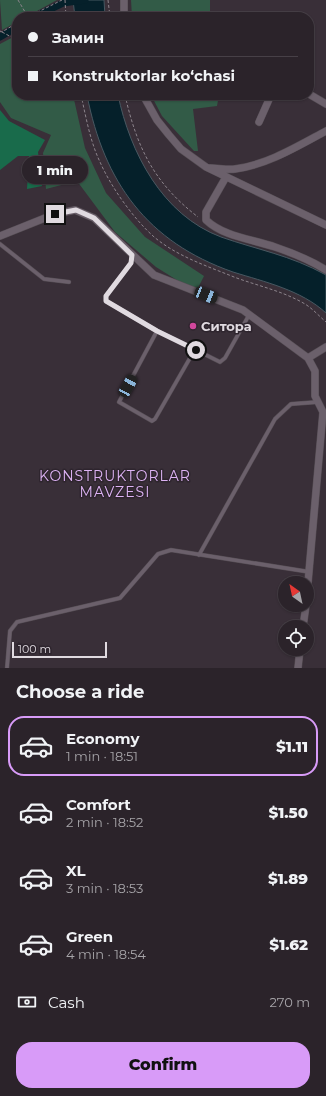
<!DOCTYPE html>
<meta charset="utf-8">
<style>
:root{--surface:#2b232a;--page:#332b32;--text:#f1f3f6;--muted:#a6a4a8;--line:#474047;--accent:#d89bf8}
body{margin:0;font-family:Montserrat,sans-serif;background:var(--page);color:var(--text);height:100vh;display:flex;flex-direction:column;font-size:15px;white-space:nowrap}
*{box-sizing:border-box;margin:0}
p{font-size:13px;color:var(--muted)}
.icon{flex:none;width:22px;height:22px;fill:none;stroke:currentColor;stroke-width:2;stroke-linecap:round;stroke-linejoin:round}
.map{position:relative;height:668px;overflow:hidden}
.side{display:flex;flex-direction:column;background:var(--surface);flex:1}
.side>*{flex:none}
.guide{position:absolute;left:12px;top:12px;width:302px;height:88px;border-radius:16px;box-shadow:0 1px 3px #0004,0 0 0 1px var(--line);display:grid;align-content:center;height:88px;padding:0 16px;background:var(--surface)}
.needle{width:26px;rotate:327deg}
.controls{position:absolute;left:278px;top:576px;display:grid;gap:8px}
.controls a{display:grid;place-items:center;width:36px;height:36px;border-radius:50%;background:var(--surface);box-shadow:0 1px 3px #0004,0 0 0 1px var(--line);font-size:20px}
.scale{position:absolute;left:12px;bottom:10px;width:95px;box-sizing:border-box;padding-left:4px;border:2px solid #e0dae0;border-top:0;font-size:11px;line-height:14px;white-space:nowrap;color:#e0dae0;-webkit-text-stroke:3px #2e252e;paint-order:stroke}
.end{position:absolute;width:18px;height:18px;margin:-9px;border:5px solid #e0dae0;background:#111;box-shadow:0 0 0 2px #111}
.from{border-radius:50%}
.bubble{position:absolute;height:28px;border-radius:14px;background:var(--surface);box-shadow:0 1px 3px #0004,0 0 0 1px var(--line);font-size:13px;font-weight:800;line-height:28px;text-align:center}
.car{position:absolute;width:12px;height:24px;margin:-12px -6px;border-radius:5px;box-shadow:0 0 3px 1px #0007;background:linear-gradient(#222 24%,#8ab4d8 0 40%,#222 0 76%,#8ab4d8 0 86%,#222 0)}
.guide b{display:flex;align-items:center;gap:14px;height:38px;font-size:15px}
.guide b+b{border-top:1px solid var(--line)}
.guide i{width:10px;height:10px;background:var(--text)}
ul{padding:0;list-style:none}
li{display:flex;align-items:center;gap:12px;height:60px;margin:0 8px 6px;padding:0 8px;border:2px solid transparent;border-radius:16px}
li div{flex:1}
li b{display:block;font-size:15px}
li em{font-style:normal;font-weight:800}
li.selected{border-color:var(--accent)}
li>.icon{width:36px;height:36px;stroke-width:1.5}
h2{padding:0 16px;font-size:18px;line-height:48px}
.pay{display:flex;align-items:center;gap:10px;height:44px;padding:0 16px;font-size:15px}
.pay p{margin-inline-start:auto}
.button{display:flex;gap:8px;margin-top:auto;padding:8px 16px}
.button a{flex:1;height:46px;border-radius:16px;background:var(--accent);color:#111;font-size:16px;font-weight:800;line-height:46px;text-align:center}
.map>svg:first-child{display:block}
.green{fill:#325b47}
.forest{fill:#196b4b}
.water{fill:#05202a;stroke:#475861}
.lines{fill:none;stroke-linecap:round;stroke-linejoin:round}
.canal{stroke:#05202a;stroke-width:7}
.service-casing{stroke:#564e55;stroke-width:4.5}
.minor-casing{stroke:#564e55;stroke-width:8}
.path{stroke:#8c848c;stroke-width:1;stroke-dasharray:3 2;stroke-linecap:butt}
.service{stroke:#6b606b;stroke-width:3.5}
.minor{stroke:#6b606b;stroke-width:7}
.route{stroke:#e0dae0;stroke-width:5}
.hotel-dot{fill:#d1479c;stroke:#2e252e;stroke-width:1.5}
.labels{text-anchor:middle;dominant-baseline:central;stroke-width:3;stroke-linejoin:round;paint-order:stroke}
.poi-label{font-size:13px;font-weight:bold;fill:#e0dae0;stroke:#2e252e;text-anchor:start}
.neighbourhood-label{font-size:14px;letter-spacing:1px;fill:#ddb3f4;stroke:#2e252e}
</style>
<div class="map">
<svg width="326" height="668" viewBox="0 0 326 668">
<rect width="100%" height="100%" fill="#392f38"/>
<path class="green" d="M0,0H57L26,17H17V22L2,30Z
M131,0H210V17H132Z
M17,35V95H73L85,148L106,193L145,237L204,276L196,292L156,267L115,232L77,181L46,189L43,153L51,135L11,118L0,102V44Z
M151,95H219L217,106L193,109L198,151H194L162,116Z"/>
<path class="forest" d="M0,110L9,121L45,140L38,152L42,186L27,189L29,156H18L0,170Z"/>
<path class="water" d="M73,0H104L105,17H75Z
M87,95H118C130,152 162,215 221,237C258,250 290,255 326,275V313C301,290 265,282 233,272C147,242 104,182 87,95Z"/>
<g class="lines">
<path class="canal" d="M34,17L63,3L85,0
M0,37L17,27"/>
<defs>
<path id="service" d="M0,244L44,279L69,282
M132,255L131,263L106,296V301L157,331L119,402L152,421L155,419L194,351H198L220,362L225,358L249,315
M157,331L196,350
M199,555L275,419L291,404L318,402
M7,668L10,631L17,622L120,598L158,554L171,550L310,572"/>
<path id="minor" d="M124,0V17
M309,94L326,104
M143,95L157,120L169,135L181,149L206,167L326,225
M259,122L271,95
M210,168C218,168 227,170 235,169C267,165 298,146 326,131
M226,177L206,212V220C224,237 252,239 275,247C293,253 310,260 326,270
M0,236L55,214L75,210L94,218L154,275L243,310L308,358L315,371V396L323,412L307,594
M308,358L326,347
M303,627L306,605
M298,668L300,649"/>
</defs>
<use href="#service" class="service-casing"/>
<use href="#minor" class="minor-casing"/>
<path class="path" d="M18,0L28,17L62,0
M65,0L66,17
M108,0L110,17
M0,31L2,32L17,23
M2,32L17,40
M81,95C86,117 90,141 100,162C111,187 133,218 153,236C176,256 207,266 234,277C258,286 283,291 305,304C313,309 319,316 326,322
M125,95C137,148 154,183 198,217"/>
<use href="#service" class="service"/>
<use href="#minor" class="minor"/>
</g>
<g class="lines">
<path class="route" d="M55,214L76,210L94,218L132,255L131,263L106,296V301L157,331L196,350"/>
</g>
<circle class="hotel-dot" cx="193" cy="326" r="4"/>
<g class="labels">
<g class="poi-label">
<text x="201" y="326">Ситора</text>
</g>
<g class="neighbourhood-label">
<text x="115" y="476">KONSTRUKTORLAR<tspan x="115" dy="16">MAVZESI</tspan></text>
</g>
</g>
</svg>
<div class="controls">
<a><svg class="needle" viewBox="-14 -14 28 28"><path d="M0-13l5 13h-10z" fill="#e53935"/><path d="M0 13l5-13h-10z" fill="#a6a4a8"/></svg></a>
<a><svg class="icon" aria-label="locate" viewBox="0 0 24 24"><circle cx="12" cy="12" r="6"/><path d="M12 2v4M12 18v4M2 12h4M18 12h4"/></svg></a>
</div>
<div class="scale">100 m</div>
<i class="end from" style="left:196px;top:350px"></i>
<i class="end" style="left:55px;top:214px"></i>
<div class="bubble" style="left:22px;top:156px;width:66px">1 min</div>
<i class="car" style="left:206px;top:295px;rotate:112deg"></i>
<i class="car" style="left:128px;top:386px;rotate:29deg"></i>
<div class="guide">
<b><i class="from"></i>Замин</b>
<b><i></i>Konstruktorlar ko‘chasi</b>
</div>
</div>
<section class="side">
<h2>Choose a ride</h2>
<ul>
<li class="selected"><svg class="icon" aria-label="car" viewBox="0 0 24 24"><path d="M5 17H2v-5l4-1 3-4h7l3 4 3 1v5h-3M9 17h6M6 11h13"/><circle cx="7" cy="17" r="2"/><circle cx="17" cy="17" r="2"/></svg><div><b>Economy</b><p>1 min · 18:51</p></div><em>$1.11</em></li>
<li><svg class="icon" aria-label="car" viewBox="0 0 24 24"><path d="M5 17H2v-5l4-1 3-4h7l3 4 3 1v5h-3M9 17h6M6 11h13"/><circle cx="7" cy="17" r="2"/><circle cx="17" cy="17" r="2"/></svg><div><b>Comfort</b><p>2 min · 18:52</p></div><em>$1.50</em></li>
<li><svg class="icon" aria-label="car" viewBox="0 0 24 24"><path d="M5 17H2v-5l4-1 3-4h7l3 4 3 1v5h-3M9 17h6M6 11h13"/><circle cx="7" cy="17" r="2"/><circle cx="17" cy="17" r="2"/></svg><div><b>XL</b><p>3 min · 18:53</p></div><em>$1.89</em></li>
<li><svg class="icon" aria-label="car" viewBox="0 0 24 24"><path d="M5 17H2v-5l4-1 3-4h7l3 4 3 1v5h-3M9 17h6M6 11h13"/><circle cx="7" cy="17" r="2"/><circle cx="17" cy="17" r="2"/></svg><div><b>Green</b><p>4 min · 18:54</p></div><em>$1.62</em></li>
</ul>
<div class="pay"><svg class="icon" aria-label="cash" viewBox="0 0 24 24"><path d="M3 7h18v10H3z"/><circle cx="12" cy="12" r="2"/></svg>Cash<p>270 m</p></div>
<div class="button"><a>Confirm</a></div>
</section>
